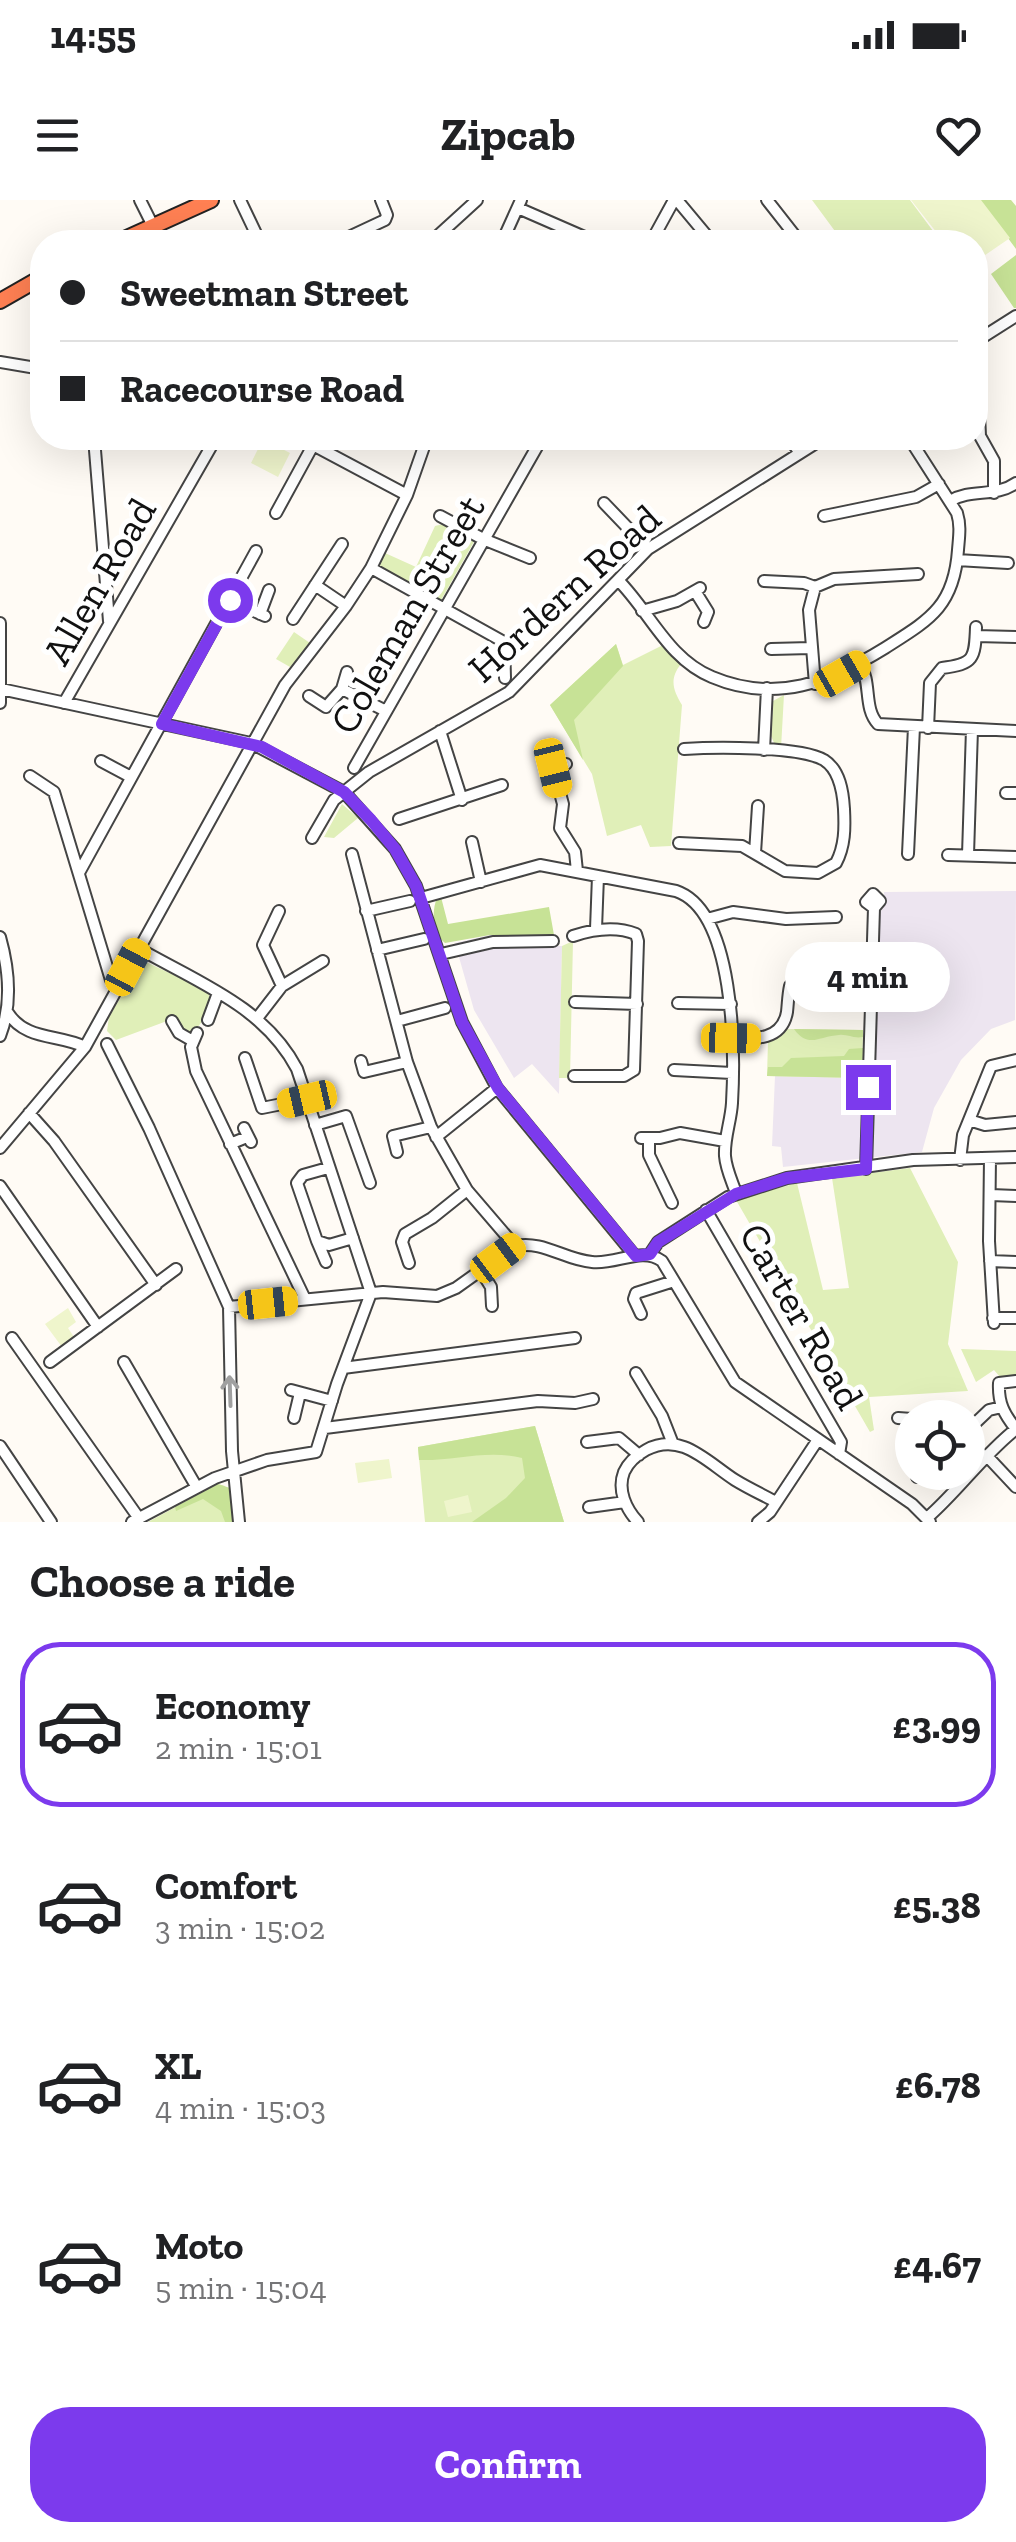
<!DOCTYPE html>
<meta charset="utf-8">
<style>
:root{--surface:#fff;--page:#f6f6f6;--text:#202124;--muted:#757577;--line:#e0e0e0;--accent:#7c3aed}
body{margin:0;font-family:"Zilla Slab",serif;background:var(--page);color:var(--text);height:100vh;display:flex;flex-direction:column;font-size:38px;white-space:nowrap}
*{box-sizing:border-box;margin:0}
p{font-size:32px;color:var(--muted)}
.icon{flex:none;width:55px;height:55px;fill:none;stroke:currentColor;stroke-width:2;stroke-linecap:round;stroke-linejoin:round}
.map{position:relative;height:1322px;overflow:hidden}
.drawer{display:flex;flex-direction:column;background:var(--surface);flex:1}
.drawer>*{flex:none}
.banner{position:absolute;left:30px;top:30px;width:958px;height:220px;border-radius:40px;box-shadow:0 10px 40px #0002;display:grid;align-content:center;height:220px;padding:0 30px;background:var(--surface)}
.controls{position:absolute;left:895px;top:1200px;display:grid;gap:20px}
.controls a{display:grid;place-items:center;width:90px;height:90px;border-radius:50%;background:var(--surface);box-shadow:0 10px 40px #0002;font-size:50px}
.end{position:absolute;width:45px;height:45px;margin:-22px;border:12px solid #7c3aed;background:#fff;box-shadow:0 0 0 5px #fff}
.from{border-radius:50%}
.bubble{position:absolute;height:70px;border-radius:35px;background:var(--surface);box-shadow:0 10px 40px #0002;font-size:32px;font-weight:700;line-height:70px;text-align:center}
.car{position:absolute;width:30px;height:60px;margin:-30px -15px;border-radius:12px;box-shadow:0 0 8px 2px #0007;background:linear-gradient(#f5c518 24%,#345 0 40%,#f5c518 0 76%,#345 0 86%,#f5c518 0)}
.banner b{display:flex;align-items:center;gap:35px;height:95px;font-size:38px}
.banner b+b{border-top:2px solid var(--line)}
.banner i{width:25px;height:25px;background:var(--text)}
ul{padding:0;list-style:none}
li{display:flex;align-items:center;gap:30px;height:165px;margin:0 20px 15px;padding:0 10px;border:5px solid transparent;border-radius:40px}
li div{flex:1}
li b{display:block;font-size:38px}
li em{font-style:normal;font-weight:700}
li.selected{border-color:var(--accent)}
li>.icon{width:90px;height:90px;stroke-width:1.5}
h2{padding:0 30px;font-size:45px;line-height:120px}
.action{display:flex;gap:20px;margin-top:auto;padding:20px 30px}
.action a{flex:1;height:115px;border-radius:40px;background:var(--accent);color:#fff;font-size:40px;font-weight:700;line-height:115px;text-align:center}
.status{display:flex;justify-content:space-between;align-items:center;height:70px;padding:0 50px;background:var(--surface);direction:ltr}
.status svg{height:28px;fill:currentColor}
header{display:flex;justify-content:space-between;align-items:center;height:130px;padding:0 30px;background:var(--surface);font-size:45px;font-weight:700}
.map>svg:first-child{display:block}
.industrial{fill:#ede5f0}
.green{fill:#e0efb8}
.forest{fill:#c7e296}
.pitch{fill:#eff5cc}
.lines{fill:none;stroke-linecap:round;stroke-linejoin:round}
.minor-casing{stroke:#444;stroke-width:14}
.highway-casing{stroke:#222;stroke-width:18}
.minor{stroke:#fff;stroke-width:10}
.highway{stroke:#ff8053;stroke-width:14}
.oneway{stroke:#a0a0a0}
.route{stroke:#7c3aed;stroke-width:12}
.labels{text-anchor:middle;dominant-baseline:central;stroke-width:10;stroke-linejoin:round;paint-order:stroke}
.street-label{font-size:40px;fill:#111;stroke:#fff}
</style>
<div class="status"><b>14:55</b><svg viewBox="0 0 49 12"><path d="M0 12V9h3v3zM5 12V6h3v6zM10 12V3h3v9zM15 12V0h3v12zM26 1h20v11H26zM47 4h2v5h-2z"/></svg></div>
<header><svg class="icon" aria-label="menu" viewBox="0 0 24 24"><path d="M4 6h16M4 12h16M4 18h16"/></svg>Zipcab<svg class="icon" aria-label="heart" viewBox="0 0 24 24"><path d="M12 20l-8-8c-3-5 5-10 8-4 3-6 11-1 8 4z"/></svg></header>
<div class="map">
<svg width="1016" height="1322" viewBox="0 0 1016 1322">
<rect width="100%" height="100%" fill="#fffbf5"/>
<path class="industrial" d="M1016,691L1015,820L991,829L961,860L934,908L922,952L783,967L781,947L772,946L775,876L872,878L880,713L885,704L884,692Z
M490,735H554L556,746H562L559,894L532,864L514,878L474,810L455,743Z"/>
<path class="green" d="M812,0H910L939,39L934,42H843Z
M447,323L475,340L440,402L379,366L385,353L416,367L435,326Z
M294,432L310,443L290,467L276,459Z
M616,444L623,465L665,444L681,464C669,479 673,490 682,505L671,646L650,647L641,625L607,636L592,574L550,505Z
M784,495L781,548L775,545L771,536L773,501Z
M342,604L358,618L334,638L324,637Z
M573,741L570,878H559L562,746Z
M146,762L208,791C214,807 203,821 193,833L181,831L175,818L116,840L107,831L109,817L140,765Z
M788,829L863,830L862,878L767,876L768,841Z
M910,968L958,1062L948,1144L968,1191L869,1197L874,1230L870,1232L736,1000L797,983L823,1090L849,1088L832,978Z
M961,1149L1016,1151V1177H1000L994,1170L976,1182Z
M535,1226L564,1322H425L418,1247Z
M218,1284L225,1286L234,1322H148Z"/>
<path class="forest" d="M980,0H1011L1016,6V49Z
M1016,55V108H1014L991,74Z
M616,444L623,466L574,520L583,560L550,505Z
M441,697L448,724L549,707L554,735H490L445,743C433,733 431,712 437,698Z
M794,829L863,830V837C853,839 848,834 839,835C820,836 808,849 794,829Z
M863,848L862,878L767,876L768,867H782L791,858L844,856L849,849Z
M535,1226L564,1322H472L506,1298L525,1278L522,1258C487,1249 455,1261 419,1260L418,1247Z
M218,1284L230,1288L234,1322H225L221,1311L203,1299L176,1311L175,1307Z"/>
<path class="pitch" d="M911,0H981L1010,38L975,62V42H944Z
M263,239L290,253L278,277L251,263Z
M68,1108L76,1122L68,1128L74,1137L62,1147L45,1124Z
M389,1259L392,1278L358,1283L355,1263Z
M468,1295L472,1312L448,1317L444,1301Z"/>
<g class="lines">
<defs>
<path id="minor" d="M140,0L161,42
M240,0L260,42
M677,0L712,42
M767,0L800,42
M518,8L596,42
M338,42L385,20L387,15L381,0
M431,42L477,0
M502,42L521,0
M651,42L674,0
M975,142L1016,116
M0,162L42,169
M979,213L980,236L994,261V293
M94,238L109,421
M300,238L407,295
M789,238L800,253
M950,301C972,288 995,298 1016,283
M604,303L648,349
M276,313L317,238
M440,316L483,339L530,358
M824,316L916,297L939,284
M957,360L1008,363
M371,368L504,442L505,478
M618,380C650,412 668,459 712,477C776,504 830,482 885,448C929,420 954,407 958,350C959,337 961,326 957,313L909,238
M764,381L804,383L815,387
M315,385L346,406
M695,391L708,412L704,422
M230,400L265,416
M642,411L677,401L700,388
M260,414L269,390
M293,419L342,344
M0,423V503
M976,436L1016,437
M771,449L811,448
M860,464C872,483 863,508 878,524L1016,531
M815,484L809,410L815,387L834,379L918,374
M1,489L251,543L344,592L395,649L416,686L462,822L497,888L635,1056
M342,489L386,511
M309,496L326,507L342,489L347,472
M64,503L216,238
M928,528L930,483L942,468C974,464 975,459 976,427
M440,531L462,600
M764,550L767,488
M101,561L131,577
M566,564L553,568L563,604L560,628L575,652L577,671
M354,568L542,238
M30,576L54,592L111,780L118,786
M1006,593H1016
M399,619L502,585
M312,638L334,600L369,572L509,492L648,349L824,238
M472,642L481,682
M679,643L742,646L785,671L818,673L836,663C845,646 845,628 844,609C843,592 840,570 824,560C799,546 714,547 684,549
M755,653L758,606
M352,654L407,862L431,927L467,990L515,1046
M908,654L914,527
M948,655L1016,657
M968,655L972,529
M80,671L256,351
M421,698L540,665L676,691C735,711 735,851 732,903C731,921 724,938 725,956C726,969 732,981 736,993
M279,711L263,745L282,786
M366,711L410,701
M707,719L733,712L786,719L836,717
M596,729L598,676
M573,736C594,729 616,726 636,734L638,741L634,870L624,876H574
M0,737C9,769 12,805 0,836
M138,748C197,782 264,806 297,869L371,1093
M377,750L424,739
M441,754L493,742L553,741
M575,802L637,804
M678,803L731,804
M8,813C26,841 59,834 85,847
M258,817L282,786L323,761
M208,820L218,793
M172,821L179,833L193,841
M397,821L445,808
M197,833L191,847L196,871L305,1099
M731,838C754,839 782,841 787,812C788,803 788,795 790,786L835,784
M107,844L149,928L229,1107L232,1251L239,1322
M245,858L262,908L307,899
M361,861L364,872L407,862
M674,870L732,873
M29,913L54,941L156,1085
M969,920L985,925L1016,922
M315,925L346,916L370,983
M244,928L251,942
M436,937L497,888
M641,938H660L680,933L725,941
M649,940V955L672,1003
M230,944L247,937
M0,948L85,847L285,485L346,406L371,368L407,295L427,238
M397,952L393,936L431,927
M990,958L989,1041L994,1123
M960,960L963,935L991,866L1016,860
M866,969L874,708L880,701L873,694L866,702L874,708
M0,986L98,1127
M991,995L1016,996
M706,1010L841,1242L839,1254
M317,1041L297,983L303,975L328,968
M650,1054L658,1042L728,997L787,978L913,960L1016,957
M990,1061L1016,1062
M326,1062L317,1041L329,1045L353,1038
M409,1063L402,1042L405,1034L432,1018L467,990
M481,1071L491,1087L492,1106
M229,1107L383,1092L437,1096L456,1088L515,1046C543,1040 565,1060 592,1062C616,1065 642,1046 662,1061L735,1182L912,1304L930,1322
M641,1114L634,1099L636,1093L674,1081
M993,1118H1016
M12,1138L138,1317
M50,1162L176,1069
M124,1162L196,1286
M343,1168L575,1138
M636,1173L662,1216L673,1244
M291,1190L332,1201
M294,1218L300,1193
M898,1218L912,1219
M325,1228L538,1201L575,1203L593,1199
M1016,1229C1004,1214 998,1203 999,1183L1016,1181
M968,1230L989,1210L1002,1207
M587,1242L619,1238L639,1255
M0,1246L51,1322
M986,1255L1016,1287
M917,1277L920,1272
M589,1307L625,1302
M927,1318C959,1290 983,1255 1016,1229
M132,1322L215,1278L267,1260L316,1252L337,1184L371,1093
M638,1322C626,1309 617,1290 624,1272C628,1263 637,1255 646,1250C681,1231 707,1262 735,1280C748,1288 763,1295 776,1302
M758,1322L770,1312L817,1241"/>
<path id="highway" d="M118,42L211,0
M0,101L42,77"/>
</defs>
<use href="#minor" class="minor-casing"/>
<use href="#highway" class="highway-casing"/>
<use href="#minor" class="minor"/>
<use href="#highway" class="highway"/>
</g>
<defs><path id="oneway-shaft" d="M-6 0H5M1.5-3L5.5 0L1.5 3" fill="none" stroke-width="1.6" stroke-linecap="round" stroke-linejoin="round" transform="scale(2.5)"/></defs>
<use class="oneway" href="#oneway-shaft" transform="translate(230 1191) rotate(-92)"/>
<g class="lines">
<path class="route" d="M230,400L162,524L262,547L344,592L371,620L395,649L416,686L462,822L498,888L636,1056L650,1054L658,1042L736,994L787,978L866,969L868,887"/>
</g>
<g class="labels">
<g class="street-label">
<text transform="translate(99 381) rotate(-60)">Allen Road</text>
<text transform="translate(564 393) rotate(-42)">Hordern Road</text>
<text transform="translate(407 414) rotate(-60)">Coleman Street</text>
<text transform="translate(802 1116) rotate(60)">Carter Road</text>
</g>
</g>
</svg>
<div class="controls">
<a><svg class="icon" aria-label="locate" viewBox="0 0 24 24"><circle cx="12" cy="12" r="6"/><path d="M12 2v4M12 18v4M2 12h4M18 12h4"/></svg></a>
</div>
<i class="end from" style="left:230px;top:400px"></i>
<i class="end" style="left:868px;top:887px"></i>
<div class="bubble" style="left:785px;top:742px;width:165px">4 min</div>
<i class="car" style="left:842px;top:474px;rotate:60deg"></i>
<i class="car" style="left:553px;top:568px;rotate:166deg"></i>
<i class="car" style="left:128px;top:767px;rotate:28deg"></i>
<i class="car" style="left:731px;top:838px;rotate:91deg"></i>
<i class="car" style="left:307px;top:899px;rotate:257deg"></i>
<i class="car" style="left:498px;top:1058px;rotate:53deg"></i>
<i class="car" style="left:268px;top:1103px;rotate:84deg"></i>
<div class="banner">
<b><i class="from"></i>Sweetman Street</b>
<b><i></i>Racecourse Road</b>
</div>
</div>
<section class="drawer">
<h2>Choose a ride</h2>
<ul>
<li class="selected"><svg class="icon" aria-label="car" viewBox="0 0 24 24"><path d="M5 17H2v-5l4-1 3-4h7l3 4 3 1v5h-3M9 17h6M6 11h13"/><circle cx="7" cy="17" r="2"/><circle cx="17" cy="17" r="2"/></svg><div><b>Economy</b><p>2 min · 15:01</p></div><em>£3.99</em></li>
<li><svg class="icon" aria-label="car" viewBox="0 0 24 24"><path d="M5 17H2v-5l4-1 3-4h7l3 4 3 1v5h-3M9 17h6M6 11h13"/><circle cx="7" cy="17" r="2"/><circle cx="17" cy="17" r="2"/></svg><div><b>Comfort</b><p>3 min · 15:02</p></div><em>£5.38</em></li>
<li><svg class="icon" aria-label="car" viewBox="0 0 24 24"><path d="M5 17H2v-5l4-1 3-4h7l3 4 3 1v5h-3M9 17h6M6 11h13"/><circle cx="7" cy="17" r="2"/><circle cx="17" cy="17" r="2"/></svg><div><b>XL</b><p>4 min · 15:03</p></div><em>£6.78</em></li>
<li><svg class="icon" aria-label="car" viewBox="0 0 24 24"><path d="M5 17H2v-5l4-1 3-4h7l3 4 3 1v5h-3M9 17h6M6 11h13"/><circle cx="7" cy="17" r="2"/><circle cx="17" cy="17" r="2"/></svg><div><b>Moto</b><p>5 min · 15:04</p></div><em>£4.67</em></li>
</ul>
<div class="action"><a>Confirm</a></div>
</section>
